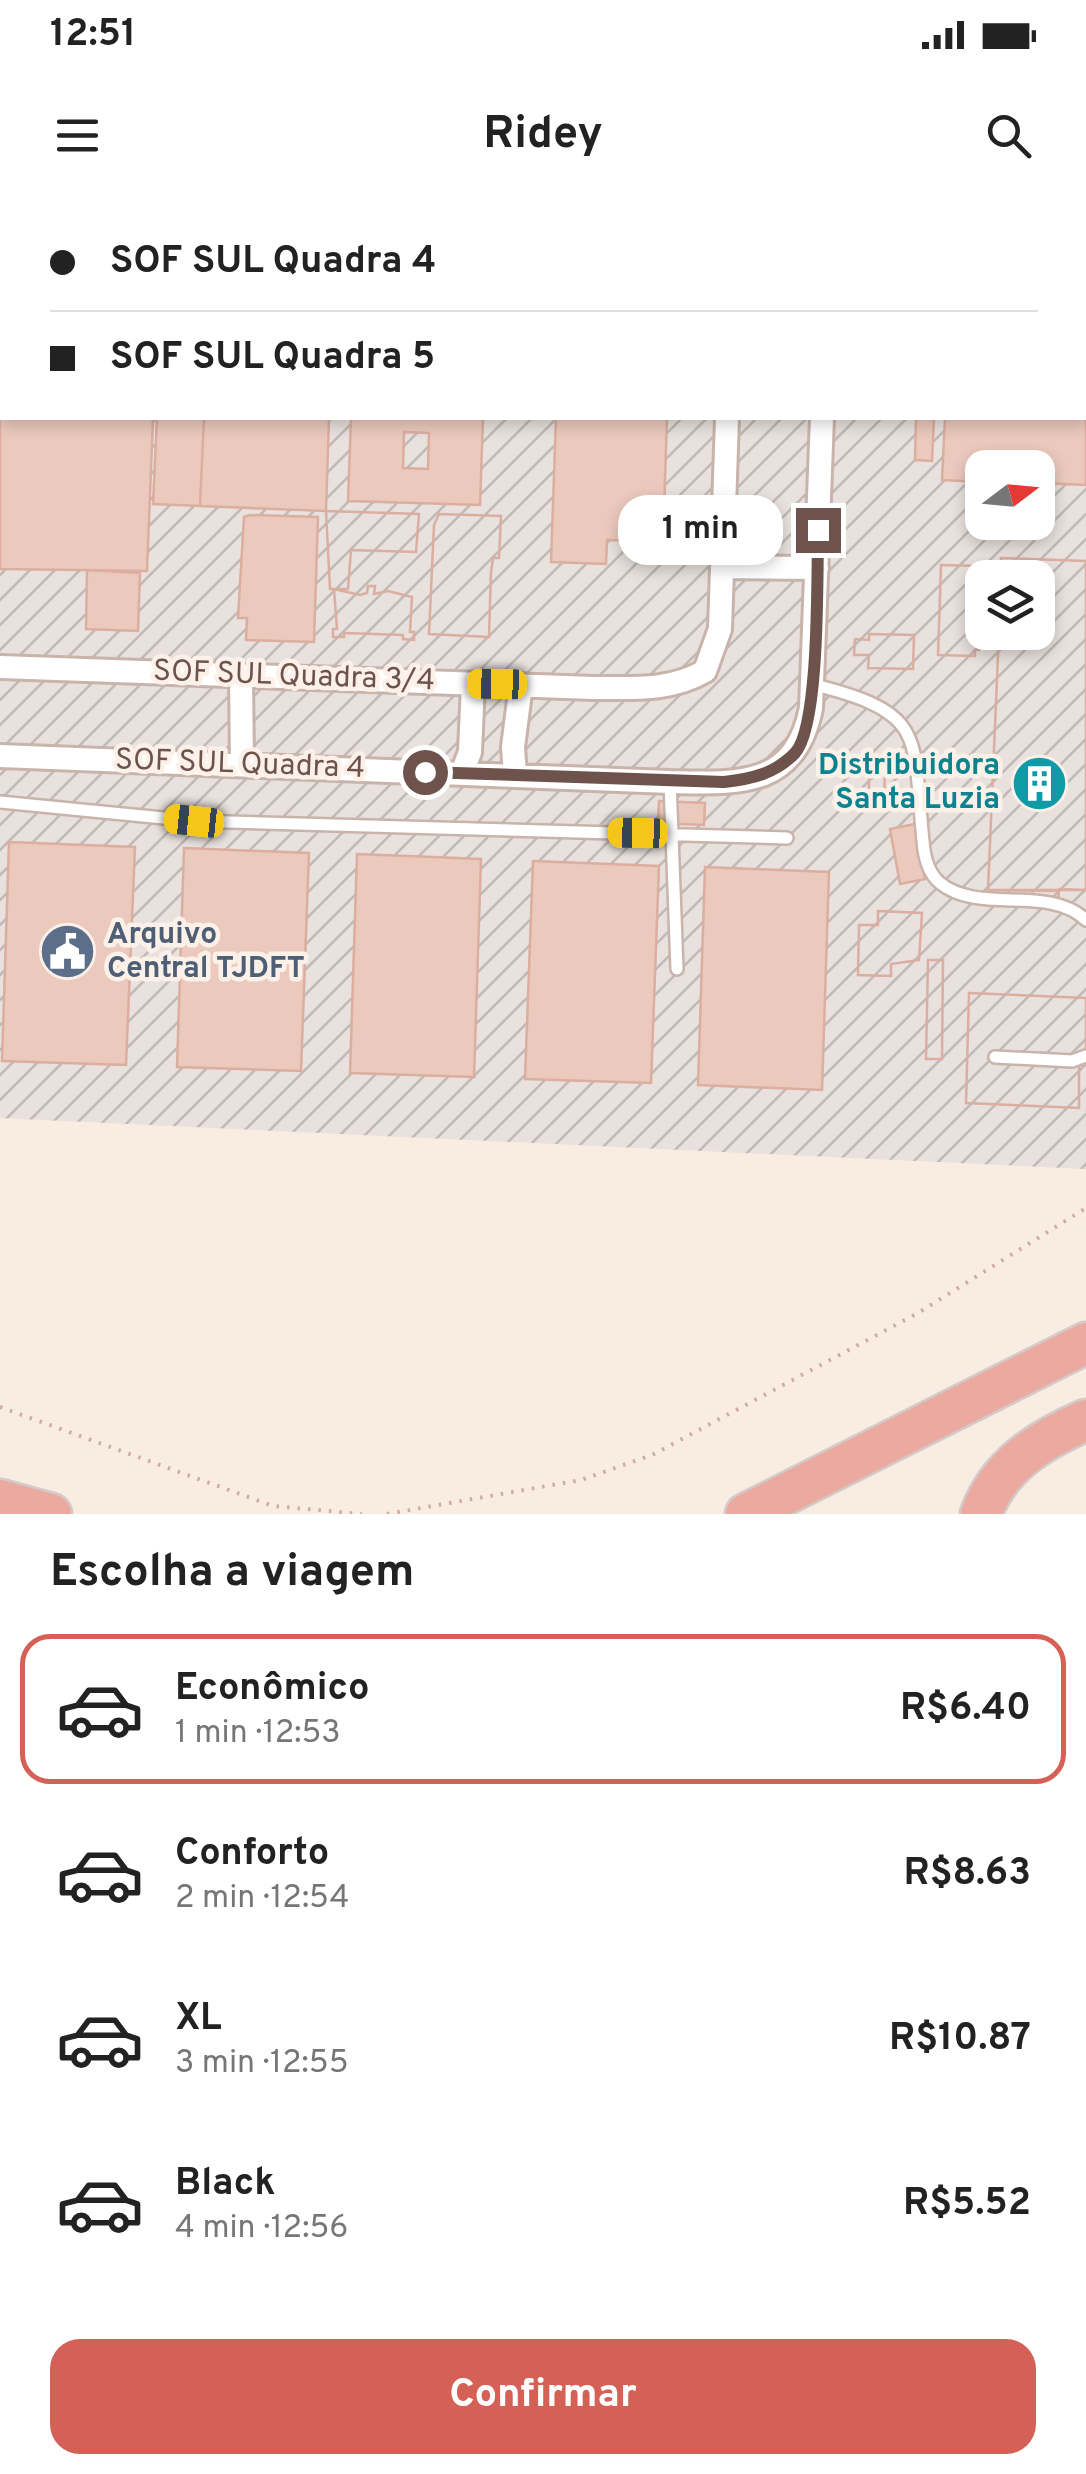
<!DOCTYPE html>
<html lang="pt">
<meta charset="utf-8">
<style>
:root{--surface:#fff;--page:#f6f6f6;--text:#222;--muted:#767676;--line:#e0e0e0;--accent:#d56055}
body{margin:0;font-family:Overpass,sans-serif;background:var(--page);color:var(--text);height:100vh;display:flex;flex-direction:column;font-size:38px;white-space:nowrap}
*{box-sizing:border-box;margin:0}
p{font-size:32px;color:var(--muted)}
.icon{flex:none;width:55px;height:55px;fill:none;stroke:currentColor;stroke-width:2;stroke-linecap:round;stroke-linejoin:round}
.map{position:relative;height:1314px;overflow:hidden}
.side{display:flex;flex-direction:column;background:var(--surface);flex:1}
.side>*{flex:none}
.hud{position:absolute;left:0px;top:0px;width:1088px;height:220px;box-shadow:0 5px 15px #0003;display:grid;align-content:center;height:220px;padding:0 50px;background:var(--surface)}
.needle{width:65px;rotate:74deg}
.fabs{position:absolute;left:965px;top:250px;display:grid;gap:20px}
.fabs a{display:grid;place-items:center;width:90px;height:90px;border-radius:20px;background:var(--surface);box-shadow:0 5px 15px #0003;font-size:50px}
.end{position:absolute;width:45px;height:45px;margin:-22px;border:12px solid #6d534c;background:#fff;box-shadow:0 0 0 5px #fff}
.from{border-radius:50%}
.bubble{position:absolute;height:70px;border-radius:30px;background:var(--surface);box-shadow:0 5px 15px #0003;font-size:32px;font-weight:700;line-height:70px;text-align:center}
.car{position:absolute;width:30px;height:60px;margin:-30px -15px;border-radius:12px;box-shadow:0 0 8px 2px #0007;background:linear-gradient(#f5c518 24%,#345 0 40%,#f5c518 0 76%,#345 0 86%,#f5c518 0)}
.hud b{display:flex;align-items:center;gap:35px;height:95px;font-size:38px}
.hud b+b{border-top:2px solid var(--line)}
.hud i{width:25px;height:25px;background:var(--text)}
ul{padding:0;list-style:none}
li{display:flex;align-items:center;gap:30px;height:150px;margin:0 20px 15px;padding:0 30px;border:5px solid transparent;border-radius:30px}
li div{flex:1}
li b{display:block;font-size:38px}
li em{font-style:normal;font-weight:700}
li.on{border-color:var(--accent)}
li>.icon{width:90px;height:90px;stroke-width:1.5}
h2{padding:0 50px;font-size:45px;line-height:120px}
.action{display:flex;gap:20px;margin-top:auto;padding:20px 50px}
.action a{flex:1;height:115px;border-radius:30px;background:var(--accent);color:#fff;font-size:40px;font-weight:700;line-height:115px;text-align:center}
.status{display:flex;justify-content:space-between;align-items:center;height:70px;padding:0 50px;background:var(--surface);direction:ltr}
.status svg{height:28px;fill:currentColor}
header{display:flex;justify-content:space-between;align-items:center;height:130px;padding:0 50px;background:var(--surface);font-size:45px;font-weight:700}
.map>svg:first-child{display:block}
.industrial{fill:url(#industrial-furrows);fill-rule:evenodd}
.building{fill:#ebc9bd;stroke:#dbaea0;stroke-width:2.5;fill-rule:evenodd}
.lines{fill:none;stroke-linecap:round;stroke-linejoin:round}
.lane-casing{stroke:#c8b4ab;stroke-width:16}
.street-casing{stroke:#c8b4ab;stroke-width:28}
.highway-casing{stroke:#d3cbc9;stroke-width:45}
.path{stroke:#cfaca1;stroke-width:4;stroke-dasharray:2.5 8;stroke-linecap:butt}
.lane{stroke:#fff;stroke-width:11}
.street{stroke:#fff;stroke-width:22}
.highway{stroke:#eca9a0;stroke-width:40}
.route{stroke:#6d534c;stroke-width:12}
.labels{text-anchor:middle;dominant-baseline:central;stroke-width:9;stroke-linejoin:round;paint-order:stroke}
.street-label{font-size:30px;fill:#6d534c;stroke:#fcf1e8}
.culture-label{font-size:30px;font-weight:bold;fill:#0d838f;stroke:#fcf1e8;text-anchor:end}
.service-label{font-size:30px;font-weight:bold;fill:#4e5e75;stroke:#fcf1e8;text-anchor:start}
</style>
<div class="status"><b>12:51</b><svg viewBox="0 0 49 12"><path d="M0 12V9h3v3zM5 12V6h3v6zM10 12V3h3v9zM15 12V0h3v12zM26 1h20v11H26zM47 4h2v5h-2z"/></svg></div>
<header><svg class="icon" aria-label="menu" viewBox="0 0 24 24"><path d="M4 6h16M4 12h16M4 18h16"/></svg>Ridey<svg class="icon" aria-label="search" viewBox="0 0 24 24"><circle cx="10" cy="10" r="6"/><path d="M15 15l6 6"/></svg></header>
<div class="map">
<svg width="1086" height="1314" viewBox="0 0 1086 1314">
<defs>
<pattern id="industrial-furrows" width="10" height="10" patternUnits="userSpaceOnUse" patternTransform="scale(2.5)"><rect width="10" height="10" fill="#e8e1dd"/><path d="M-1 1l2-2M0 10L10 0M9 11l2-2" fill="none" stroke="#c0b9b5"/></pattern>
</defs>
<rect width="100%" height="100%" fill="#f9ede2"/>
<path class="industrial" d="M0,0H1086V969L0,918ZM2,2H1085V218H2ZM982,268H1038V322H982ZM982,378H1038V432H982Z"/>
<path class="building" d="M1019,0H1086V101L1085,2Z
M1086,136V285L1038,283V268H982V282L942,280L945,218H1085Z
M0,163L2,218H153L147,371L0,369Z
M157,218H204L200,306L153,304Z
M204,218H329L326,311L200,306Z
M351,218H483L480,305L348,301ZM404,232L429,233L428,269L403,268Z
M556,218H667L663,342L607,340L606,364L551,362Z
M916,218H934L932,261L915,260Z
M326,311L419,314L416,352L351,350L348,389H330Z
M326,311L419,314L416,352L351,350L348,389H330Z
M439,314L501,316L499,358H493L491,372L489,437L429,434L434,325Z
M439,314L501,316L499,358H493L491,372L489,437L429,434L434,325Z
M250,315L318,317L314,442L246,440L247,418H238L244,317Z
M1001,358L1086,361V690L1059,689L1058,699L1059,691L988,690L999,432H1038V378H1000Z
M1001,358L1086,361V690H988L999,432H1038V378H1000Z
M941,365L983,366L979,450H975V456L938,455Z
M941,365L983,366L979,450H975V456L938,455Z
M87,370L140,373L138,431L86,429Z
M368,386H375L374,394L388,391L412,397L410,432H414V440L403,439V435L344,433V437H333V429H337L334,389L360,395L367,393Z
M368,386H375L374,394L388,391L412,397L410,432H414V440L403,439V435L344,433V437H333V429H337L334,389L360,395L367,393Z
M869,434L914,435L913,469L868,468L869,455H854L855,439L869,440Z
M869,434L914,435L913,469L868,468L869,455H854L855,439L869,440Z
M869,569H885L884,600H869Z
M869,569H885L884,600H869Z
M659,601L705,603L704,625L658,623Z
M915,624L925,679L900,684L890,629Z
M9,642L135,647L126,865L2,861Z
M184,648L309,653L301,871L177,867Z
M357,654L481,659L474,877L350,873Z
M533,661L659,666L651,883L525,879Z
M705,667L829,672L822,890L698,885Z
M878,711L922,713L919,760L891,764V776L858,775L859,725H878Z
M878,711L922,713L919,760L891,764V776L858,775L859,725H878Z
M928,760H943L942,859H926Z
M928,760H943L942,859H926Z
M969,793L1086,798V865H1079V908L966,903Z
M969,793L1086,798V865H1079V908L966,903Z"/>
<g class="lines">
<defs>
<path id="lane" d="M521,2V0
M811,484C929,513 912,535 923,641C924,655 928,673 940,683C979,715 1049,684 1086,720
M670,582L677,769
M0,602L194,621L787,638
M995,857L1072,861L1086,856"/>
<path id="street" d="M732,2L733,0
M829,2V0
M0,25H2
M0,141H2
M723,367L817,368
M0,467L594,488C633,488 671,491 705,471L720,429L727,218
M241,475L242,565
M0,556L670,582C737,583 795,589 811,508L822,218
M462,573L470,552L473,484
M515,575L513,547L521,485"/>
<path id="highway" d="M0,1300L51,1314
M746,1314L1086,1143
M981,1314C999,1265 1040,1240 1086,1220"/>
</defs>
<use href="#lane" class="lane-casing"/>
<use href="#street" class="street-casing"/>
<use href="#highway" class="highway-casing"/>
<path class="path" d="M0,1207L273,1306L362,1314
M387,1314L581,1280L652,1255L918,1113L1086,1008"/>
<use href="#lane" class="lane"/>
<use href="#street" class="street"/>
<use href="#highway" class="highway"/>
</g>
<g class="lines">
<path class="route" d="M425,572L724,582C751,579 775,574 795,553C820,526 817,373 818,330"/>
</g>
<defs>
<symbol id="building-disc" viewBox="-11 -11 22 22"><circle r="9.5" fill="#0f9aa8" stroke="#fcf1e8"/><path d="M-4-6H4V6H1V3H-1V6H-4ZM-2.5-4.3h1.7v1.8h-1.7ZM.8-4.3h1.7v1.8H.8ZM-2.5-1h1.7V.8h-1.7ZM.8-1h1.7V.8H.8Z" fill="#fff"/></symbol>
<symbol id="civic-disc" viewBox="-11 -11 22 22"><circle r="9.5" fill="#5c6f8a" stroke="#fcf1e8"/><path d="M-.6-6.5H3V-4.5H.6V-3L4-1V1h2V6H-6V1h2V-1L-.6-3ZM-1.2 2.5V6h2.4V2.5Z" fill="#fff"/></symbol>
</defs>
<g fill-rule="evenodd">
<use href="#building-disc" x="1008" y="552" width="63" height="63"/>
<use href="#civic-disc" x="36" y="720" width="63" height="63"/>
</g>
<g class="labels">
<g class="street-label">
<text transform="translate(294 477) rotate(2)">SOF SUL Quadra 3/4</text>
<text transform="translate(240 565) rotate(2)">SOF SUL Quadra 4</text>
</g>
<g class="culture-label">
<text x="1000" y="566">Distribuidora<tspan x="1000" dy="34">Santa Luzia</tspan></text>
</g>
<g class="service-label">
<text x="107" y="735">Arquivo<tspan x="107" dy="34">Central TJDFT</tspan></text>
</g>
</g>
</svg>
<div class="fabs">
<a><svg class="needle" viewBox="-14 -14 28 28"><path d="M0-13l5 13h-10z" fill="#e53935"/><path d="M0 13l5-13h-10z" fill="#767676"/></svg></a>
<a><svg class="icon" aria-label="layers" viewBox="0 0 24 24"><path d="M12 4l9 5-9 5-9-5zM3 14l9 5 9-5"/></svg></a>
</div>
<i class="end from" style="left:425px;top:572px"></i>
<i class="end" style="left:818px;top:330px"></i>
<div class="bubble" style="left:618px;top:295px;width:165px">1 min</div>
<i class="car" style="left:497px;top:484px;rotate:271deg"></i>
<i class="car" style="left:194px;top:621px;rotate:276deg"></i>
<i class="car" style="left:638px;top:633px;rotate:271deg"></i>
<div class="hud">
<b><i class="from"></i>SOF SUL Quadra 4</b>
<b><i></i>SOF SUL Quadra 5</b>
</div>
</div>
<section class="side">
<h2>Escolha a viagem</h2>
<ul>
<li class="on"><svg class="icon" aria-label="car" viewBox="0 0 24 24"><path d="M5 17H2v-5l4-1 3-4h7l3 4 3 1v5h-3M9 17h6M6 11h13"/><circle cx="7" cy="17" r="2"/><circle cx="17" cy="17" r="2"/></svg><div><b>Econômico</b><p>1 min · 12:53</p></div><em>R$6.40</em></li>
<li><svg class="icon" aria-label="car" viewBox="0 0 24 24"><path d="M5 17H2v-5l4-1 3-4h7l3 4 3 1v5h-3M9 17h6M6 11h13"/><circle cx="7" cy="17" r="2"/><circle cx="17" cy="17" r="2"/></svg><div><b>Conforto</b><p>2 min · 12:54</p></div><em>R$8.63</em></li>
<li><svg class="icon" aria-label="car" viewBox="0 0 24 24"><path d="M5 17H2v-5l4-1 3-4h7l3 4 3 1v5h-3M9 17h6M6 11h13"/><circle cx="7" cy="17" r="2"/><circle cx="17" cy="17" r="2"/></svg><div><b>XL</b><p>3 min · 12:55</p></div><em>R$10.87</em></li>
<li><svg class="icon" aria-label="car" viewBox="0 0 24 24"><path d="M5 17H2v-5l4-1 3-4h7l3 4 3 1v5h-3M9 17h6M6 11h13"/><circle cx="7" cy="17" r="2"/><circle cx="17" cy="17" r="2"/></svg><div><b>Black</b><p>4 min · 12:56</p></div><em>R$5.52</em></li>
</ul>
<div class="action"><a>Confirmar</a></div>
</section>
